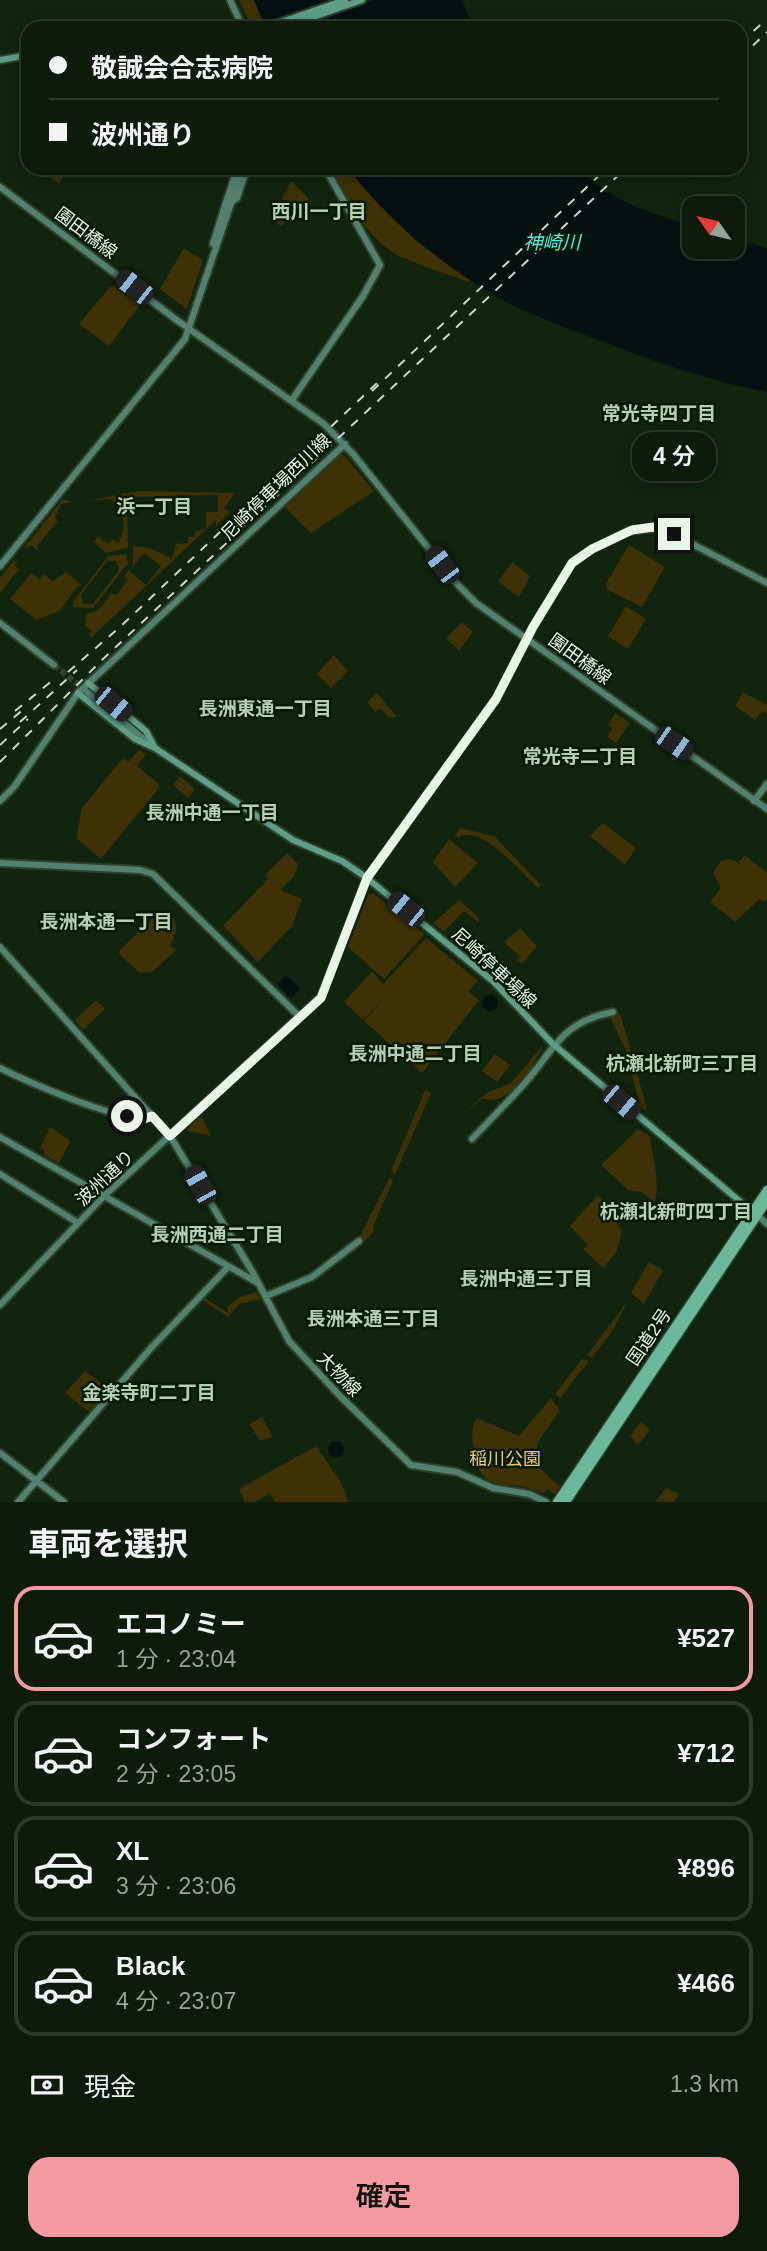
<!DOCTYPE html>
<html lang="ja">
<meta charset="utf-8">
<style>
:root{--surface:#0c1b0a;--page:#152413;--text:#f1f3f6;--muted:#9aa19c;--line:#2c392b;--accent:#f49aa0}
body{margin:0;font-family:Arial,"Noto Sans JP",sans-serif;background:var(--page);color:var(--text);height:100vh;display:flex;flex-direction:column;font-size:26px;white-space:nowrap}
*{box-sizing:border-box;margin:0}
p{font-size:23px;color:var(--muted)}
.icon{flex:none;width:38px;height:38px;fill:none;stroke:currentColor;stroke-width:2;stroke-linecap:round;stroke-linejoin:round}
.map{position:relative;height:1502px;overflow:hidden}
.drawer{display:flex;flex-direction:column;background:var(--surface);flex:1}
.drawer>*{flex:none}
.banner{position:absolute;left:21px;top:21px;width:726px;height:154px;border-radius:21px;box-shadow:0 4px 18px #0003,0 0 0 2px var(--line);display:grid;align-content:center;height:154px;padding:0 28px;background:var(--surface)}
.needle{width:46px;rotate:304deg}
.controls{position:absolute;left:682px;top:196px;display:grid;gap:14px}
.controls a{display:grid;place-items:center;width:63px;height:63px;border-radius:14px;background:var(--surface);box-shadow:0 4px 18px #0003,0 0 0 2px var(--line);font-size:35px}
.end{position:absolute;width:32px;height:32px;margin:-16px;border:9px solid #e9f6e7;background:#111;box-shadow:0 0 0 4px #111}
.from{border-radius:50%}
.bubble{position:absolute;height:49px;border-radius:21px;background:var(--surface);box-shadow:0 4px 18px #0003,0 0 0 2px var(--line);font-size:23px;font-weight:600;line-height:49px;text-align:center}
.car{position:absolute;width:21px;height:42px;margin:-21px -10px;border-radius:9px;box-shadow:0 0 5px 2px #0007;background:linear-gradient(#222 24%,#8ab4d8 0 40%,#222 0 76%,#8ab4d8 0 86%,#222 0)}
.banner b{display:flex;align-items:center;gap:24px;height:66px;font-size:26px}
.banner b+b{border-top:2px solid var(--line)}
.banner i{width:18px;height:18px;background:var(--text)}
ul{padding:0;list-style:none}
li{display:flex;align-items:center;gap:21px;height:105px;margin:0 14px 10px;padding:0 14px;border:4px solid var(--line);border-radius:21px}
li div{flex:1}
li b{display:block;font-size:26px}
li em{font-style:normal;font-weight:600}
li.on{border-color:var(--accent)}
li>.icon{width:63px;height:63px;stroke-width:1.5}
h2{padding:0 28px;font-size:32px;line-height:84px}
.pay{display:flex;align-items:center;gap:18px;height:77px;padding:0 28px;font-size:26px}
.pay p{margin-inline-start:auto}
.cta{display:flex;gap:14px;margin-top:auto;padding:14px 28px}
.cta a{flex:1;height:80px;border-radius:21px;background:var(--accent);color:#111;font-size:28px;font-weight:600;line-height:80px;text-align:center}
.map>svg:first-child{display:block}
.green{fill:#3d3105;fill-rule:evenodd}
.water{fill:#051010}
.pier{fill:#10240e}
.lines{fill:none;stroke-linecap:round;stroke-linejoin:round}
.secondary-tunnel{stroke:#31442f;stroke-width:6;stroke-dasharray:6 3;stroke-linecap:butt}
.secondary-casing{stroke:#2e412c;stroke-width:10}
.primary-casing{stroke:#2e412c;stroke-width:10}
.highway-casing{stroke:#2e412c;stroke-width:11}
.secondary{stroke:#52826f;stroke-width:6}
.primary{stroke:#5f9e86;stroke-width:6}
.highway{stroke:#6bb79a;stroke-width:8}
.rail{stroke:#cbd9c9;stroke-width:2;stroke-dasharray:9 9;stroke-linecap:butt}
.route{stroke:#e9f6e7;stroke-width:9}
.labels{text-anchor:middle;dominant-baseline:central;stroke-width:5;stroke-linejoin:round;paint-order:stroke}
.street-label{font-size:18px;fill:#e9f6e7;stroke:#071a06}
.park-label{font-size:18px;fill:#eccd71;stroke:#071a06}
.neighbourhood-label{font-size:19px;font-weight:bold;fill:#b6d0b3;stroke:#071a06}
.water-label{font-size:19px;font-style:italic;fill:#5ce4e1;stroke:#071a06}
</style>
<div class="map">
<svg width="767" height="1502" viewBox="0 0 767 1502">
<rect width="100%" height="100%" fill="#10240e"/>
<path class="green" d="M239,0H254L266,28H252Z
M48,168H69L59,183L47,175Z
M329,168H347L415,240L471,280L469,282C446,274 419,265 399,256C374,245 339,194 329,168Z
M291,181L309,199L281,226L276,223L280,216L275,213Z
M184,248L203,260L187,309L160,289Z
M114,286L140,305L109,346L79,324L110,287Z
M340,455H344L374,491L311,533L285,507Z
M138,491L235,493L224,508L230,512L216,526V520L91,638L89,634L92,631L85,626L86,614C102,612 104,602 111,593L116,595L128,580L124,576L133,565V546L150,548L172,558L176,544L188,543V537H195V532L206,528V512H218V495L127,497L128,548L106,553L94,542L97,537L91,532L109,544L113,539L118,543C129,526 123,509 110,499L87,501ZM144,553L161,566L146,585L129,571Z
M63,499L72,502L61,504L55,518L59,525L56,523L37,546L38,551L31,545L23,549Z
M629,545L665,567L642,607L607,589L606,583Z
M126,554L128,563L93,608L73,607V602L108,556ZM107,561H117L119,570L93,604H83L81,595Z
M15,558L14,562L18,560L15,566L21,571H17L0,594V578Z
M512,562L530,576L519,597L498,582Z
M66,572L80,584L59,611L37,620L10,599L31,573L40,580L44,574L53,581Z
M626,606L646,619L628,649L608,636Z
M462,622L473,632L459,651L446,638Z
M334,655L348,671L331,688L317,674Z
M743,692L767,705V714L763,711L755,720L735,706Z
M377,693L397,717H388L380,708L375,712L367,702Z
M615,713L630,723L616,743L607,737L612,728L608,725Z
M139,750L146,754L137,766L159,784V788L101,859L76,838L82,808L123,758L128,762Z
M180,776L195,789L188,798L173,785Z
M603,823L636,848L625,865L590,836Z
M460,828L494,836L541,885L538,888C522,873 480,822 458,838L455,835Z
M449,839L478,863L455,887L433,862Z
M287,853L298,864L295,875L281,890L302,899L292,926L258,962L223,926L268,879L265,875Z
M745,855L767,873V899L764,902L760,899L735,922L710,902L721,888L713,873L721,861L730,859L738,863Z
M373,893L425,934L384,979L348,947L368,895Z
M459,900L480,919L478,922L464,911L444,932L433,923Z
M160,911L170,913C179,925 177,932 170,945L176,950L152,972L140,973L119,954L120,950Z
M520,928L537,946L522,964L517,960L520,956L504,942Z
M426,938L478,981L468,992L479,1000L422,1073L364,1021L391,991L363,1020L344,1002L372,971L383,984Z
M96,1000L105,1009L83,1030L75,1020Z
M619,1013L622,1019L647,1109L641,1110L625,1048L610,1017Z
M364 1053a8 8 0 1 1 16 0a8 8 0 1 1-16 0Z
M543,1045C536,1064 507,1110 483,1098L459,1118L486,1093L511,1083Z
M495,1054L510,1065L497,1082L482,1071Z
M425,1090L431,1093L395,1175L391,1171Z
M198,1117L202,1118L211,1136L187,1131Z
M50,1127L71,1141L59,1163L44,1155L45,1151L40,1148Z
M638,1129L650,1136C653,1160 664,1194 649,1215L651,1199L641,1192L628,1190L601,1165Z
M390,1177L393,1181L373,1226L374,1231L364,1242L360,1236Z
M598,1195L612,1207L611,1214L622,1230L617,1251L603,1268L583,1249L588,1245L570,1226Z
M649,1262L663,1270L644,1304L631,1293Z
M256,1292L261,1299L239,1304L228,1317L202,1300L205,1298L228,1313L227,1307L240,1297Z
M628,1301L613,1330L592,1358L587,1355Z
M582,1359L589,1361L560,1398L555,1394Z
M85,1371L109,1389L89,1412L65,1393Z
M551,1398L560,1410C537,1446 519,1454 560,1486L555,1494L547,1489L544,1494C505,1474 480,1502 473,1444C472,1434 471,1425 477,1418L519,1436Z
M262,1417L273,1437L260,1441L249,1424Z
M641,1421L650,1430L638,1445L630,1437Z
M316,1446L341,1482L349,1502H275L270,1493L255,1502H245L239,1489Z
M666,1488L679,1494L674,1502H655Z"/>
<path class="water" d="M254,0H462L473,28H266Z
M347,168H577C618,204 644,211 695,227V247H733V239L767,248V392C711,381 657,363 604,342C568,328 529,315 496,296C438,263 389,220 347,168Z
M286,975L301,989L291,998L277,984Z
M482 1003a8 8 0 1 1 16 0a8 8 0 1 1-16 0Z
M328 1449a8 8 0 1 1 16 0a8 8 0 1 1-16 0Z"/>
<path class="pier" d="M331,0H375L295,28H262L260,24Z"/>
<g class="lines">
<path class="secondary-tunnel" d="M54,665L85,690"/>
<defs>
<path id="secondary" d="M230,0L243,28
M0,187L178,321L324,424L354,455L457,584L476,603L767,809
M228,197L237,168
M231,202L237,198L247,168
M213,244L228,196
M292,400L363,296L380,265L325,168
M0,566L185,339L243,168
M0,623L54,665
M87,692L151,745
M0,801L14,787L78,693L345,444
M754,801L767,784
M0,863L140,870L153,874L300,1017
M0,947L170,1136L252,1271L289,1341L340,1396L411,1465L457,1472L493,1488L529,1494L546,1502
M0,1068C23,1080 132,1128 152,1116
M0,1137L258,1283
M472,1139C489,1121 507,1103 524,1084C555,1049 561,1022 613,1012
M0,1174L78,1223
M757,1215L767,1224
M266,1296L312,1277L359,1241
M0,1305L104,1196L321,997L367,878L496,699L533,627L572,563L592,549L629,531L653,528L679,537L767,583
M0,1453L64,1502
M18,1502L151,1348L228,1267"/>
<path id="primary" d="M264,28L345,0
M282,28L362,0
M0,60L28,55
M88,683L146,731L155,748
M78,693L135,739L155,748L293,840L342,861L367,878L494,982L553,1044L755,1214"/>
<path id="highway" d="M557,1502L767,1190
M566,1502L767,1201"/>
</defs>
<use href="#secondary" class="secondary-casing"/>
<use href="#primary" class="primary-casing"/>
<use href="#highway" class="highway-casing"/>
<use href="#secondary" class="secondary"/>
<use href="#primary" class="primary"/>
<use href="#highway" class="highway"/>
<path class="rail" d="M740,43L767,19
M740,58L767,32
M372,391L607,168
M68,672L120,627L377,383
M15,711L53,680
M20,722L77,670
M0,729L25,708
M0,745L28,719
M0,762L102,660L626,168"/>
</g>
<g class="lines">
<path class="route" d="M127,1116L144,1119L152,1116L170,1136L321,998L367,878L496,699L533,627L572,563L592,549L632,530L653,527L674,534"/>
</g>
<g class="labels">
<g class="street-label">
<text transform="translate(86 233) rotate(37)">園田橋線</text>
<text transform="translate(276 487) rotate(-44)">尼崎停車場西川線</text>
<text transform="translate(580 659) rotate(36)">園田橋線</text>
<text transform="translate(494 968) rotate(43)">尼崎停車場線</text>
<text transform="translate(105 1178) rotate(-43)">波州通り</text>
<text transform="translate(649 1337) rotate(-56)">国道2号</text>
<text transform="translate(339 1374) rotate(46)">大物線</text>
</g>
<g class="park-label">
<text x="505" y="1459">稲川公園</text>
</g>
<g class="neighbourhood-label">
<text x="319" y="211">西川一丁目</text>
<text x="659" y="413">常光寺四丁目</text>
<text x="154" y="506">浜一丁目</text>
<text x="265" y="708">長洲東通一丁目</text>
<text x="580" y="756">常光寺二丁目</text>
<text x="212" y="812">長洲中通一丁目</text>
<text x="106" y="921">長洲本通一丁目</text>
<text x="415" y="1053">長洲中通二丁目</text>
<text x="682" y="1063">杭瀬北新町三丁目</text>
<text x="676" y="1211">杭瀬北新町四丁目</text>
<text x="217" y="1234">長洲西通二丁目</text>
<text x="526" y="1278">長洲中通三丁目</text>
<text x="373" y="1318">長洲本通三丁目</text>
<text x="149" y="1392">金楽寺町二丁目</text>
</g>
<g class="water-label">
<text x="552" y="242">神崎川</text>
</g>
</g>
</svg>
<div class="controls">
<a><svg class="needle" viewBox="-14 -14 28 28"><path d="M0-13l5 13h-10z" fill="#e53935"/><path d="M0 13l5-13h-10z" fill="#9aa19c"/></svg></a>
</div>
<i class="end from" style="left:127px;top:1116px"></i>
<i class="end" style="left:674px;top:534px"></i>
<div class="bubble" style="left:632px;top:432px;width:84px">4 分</div>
<i class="car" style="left:134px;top:287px;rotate:308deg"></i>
<i class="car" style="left:442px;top:565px;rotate:323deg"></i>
<i class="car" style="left:113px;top:704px;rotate:129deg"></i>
<i class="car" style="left:674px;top:743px;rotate:125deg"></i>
<i class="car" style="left:406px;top:909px;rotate:309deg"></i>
<i class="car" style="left:621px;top:1102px;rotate:130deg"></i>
<i class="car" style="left:200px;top:1185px;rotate:331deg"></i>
<div class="banner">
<b><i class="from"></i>敬誠会合志病院</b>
<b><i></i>波州通り</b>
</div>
</div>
<section class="drawer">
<h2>車両を選択</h2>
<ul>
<li class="on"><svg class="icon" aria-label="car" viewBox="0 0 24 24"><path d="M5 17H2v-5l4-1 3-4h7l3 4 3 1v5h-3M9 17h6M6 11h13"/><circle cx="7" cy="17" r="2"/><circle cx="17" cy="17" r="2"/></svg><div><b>エコノミー</b><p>1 分 · 23:04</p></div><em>¥527</em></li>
<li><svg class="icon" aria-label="car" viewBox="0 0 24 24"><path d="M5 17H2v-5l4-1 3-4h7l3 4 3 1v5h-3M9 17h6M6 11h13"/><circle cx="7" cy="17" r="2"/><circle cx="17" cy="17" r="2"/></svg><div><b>コンフォート</b><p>2 分 · 23:05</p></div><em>¥712</em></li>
<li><svg class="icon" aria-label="car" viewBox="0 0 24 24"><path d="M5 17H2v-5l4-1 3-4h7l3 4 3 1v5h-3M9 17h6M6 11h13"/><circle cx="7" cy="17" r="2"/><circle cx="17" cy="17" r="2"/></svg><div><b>XL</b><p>3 分 · 23:06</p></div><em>¥896</em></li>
<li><svg class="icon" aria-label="car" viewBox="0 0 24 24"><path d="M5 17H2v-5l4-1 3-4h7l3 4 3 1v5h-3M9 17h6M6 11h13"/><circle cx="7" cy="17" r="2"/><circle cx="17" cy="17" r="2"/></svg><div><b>Black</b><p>4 分 · 23:07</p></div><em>¥466</em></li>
</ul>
<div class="pay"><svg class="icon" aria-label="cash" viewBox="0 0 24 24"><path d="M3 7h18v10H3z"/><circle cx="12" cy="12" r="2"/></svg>現金<p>1.3 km</p></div>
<div class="cta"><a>確定</a></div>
</section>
